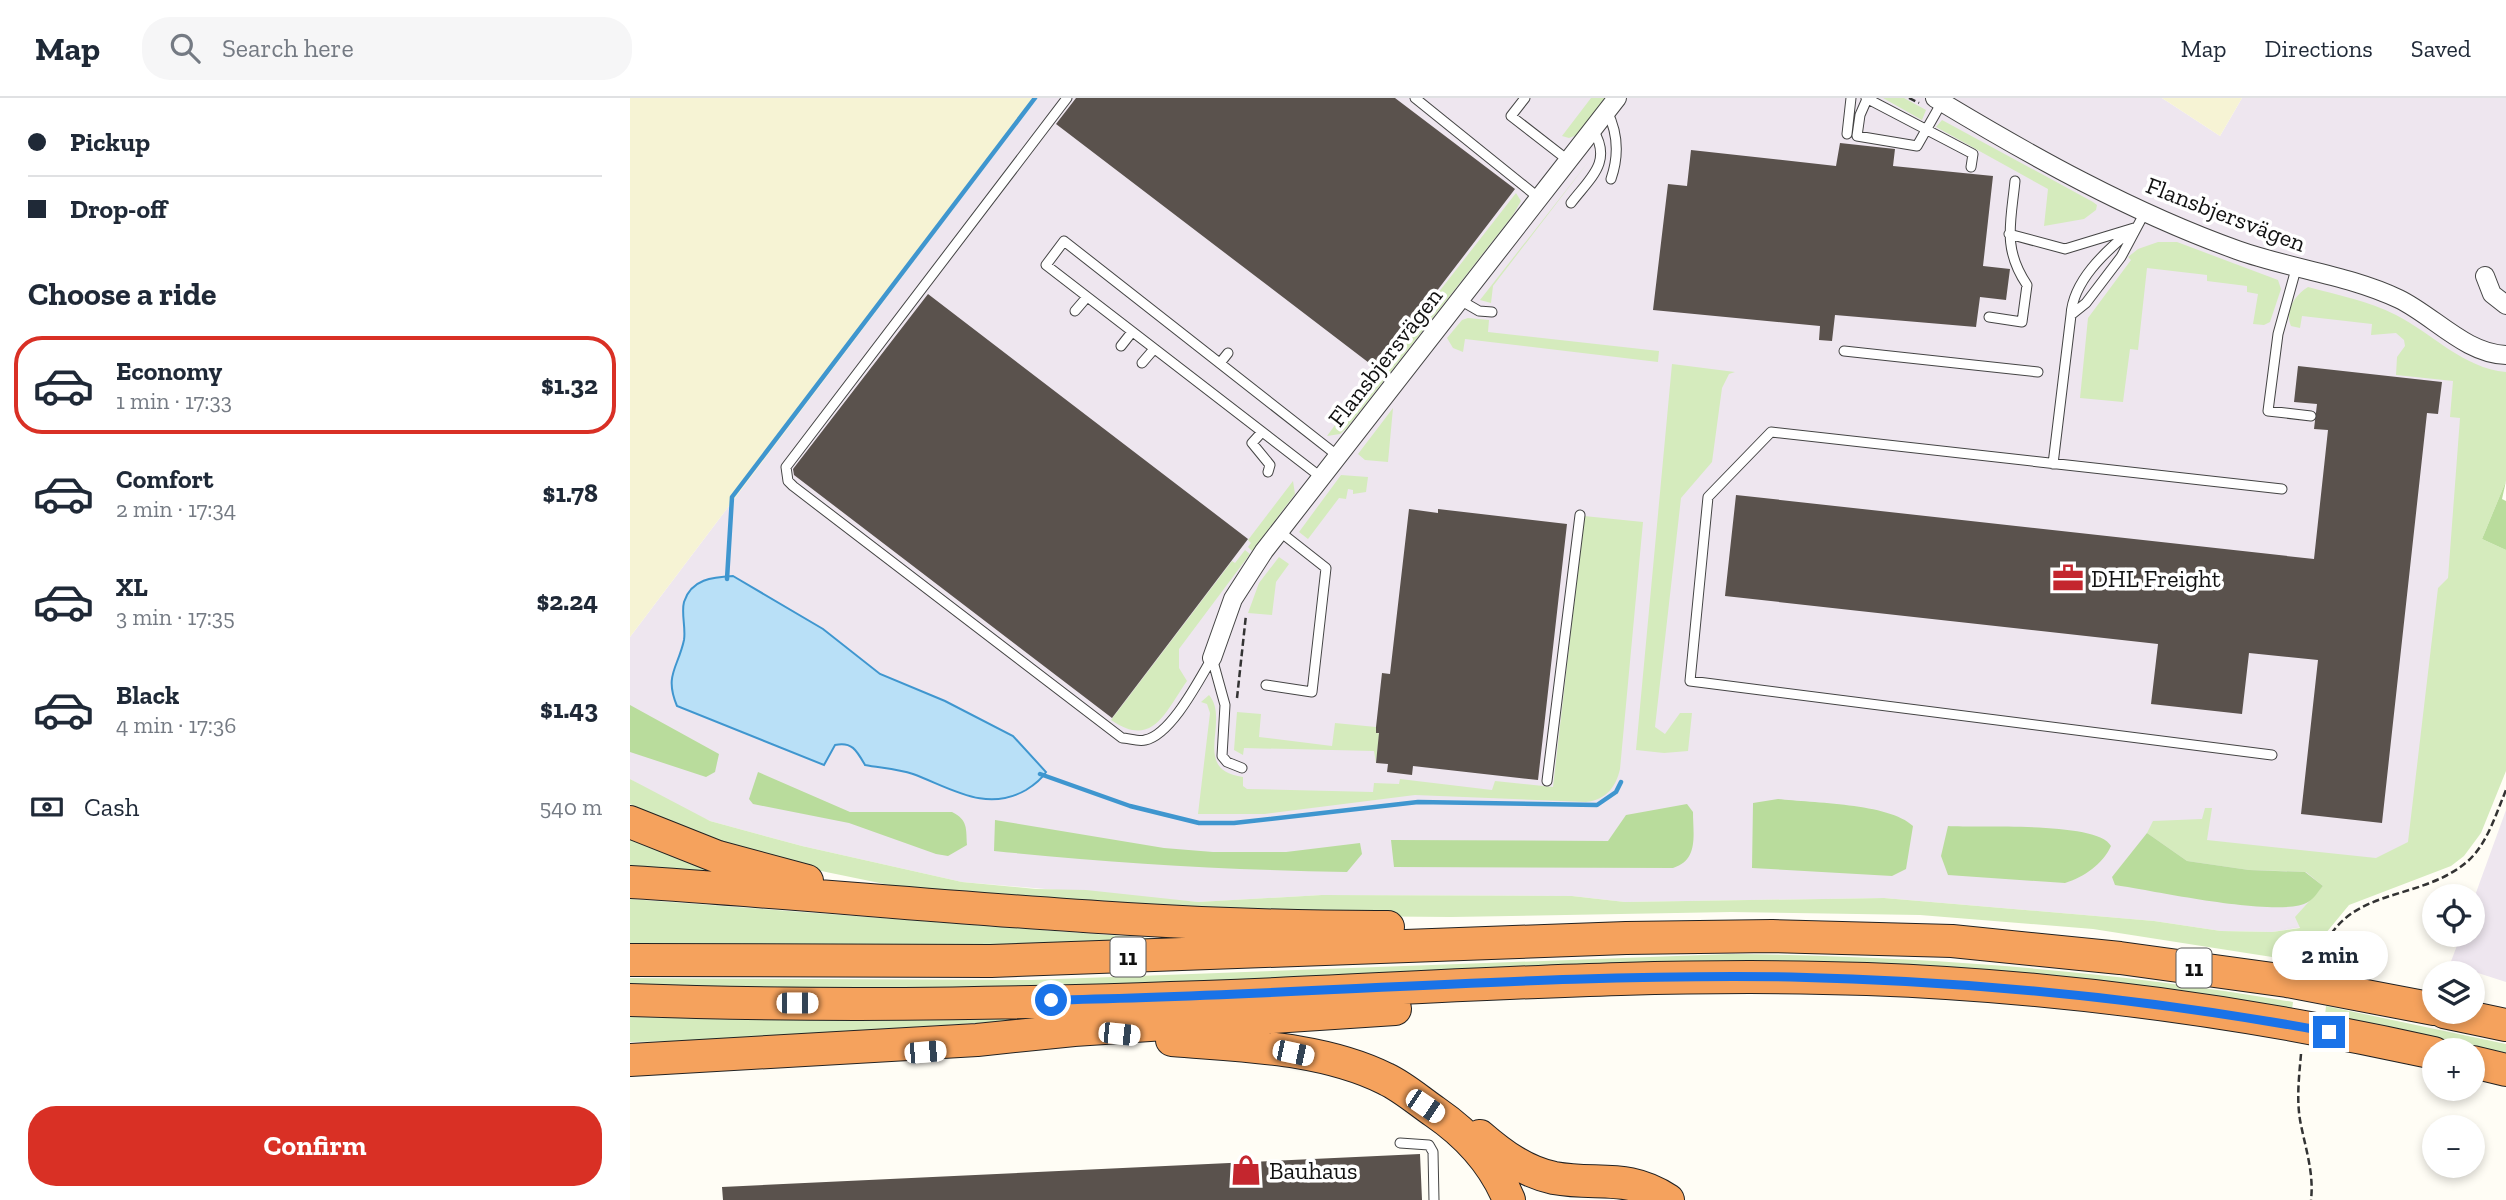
<!DOCTYPE html>
<meta charset="utf-8">
<style>
:root{--surface:#fff;--page:#f6f6f7;--text:#1f2937;--muted:#747a83;--line:#e0e1e3;--accent:#d93025}
body{margin:0;font-family:"Zilla Slab",serif;background:var(--page);color:var(--text);height:100vh;display:flex;flex-direction:column;font-size:26px;white-space:nowrap}
*{box-sizing:border-box;margin:0}
p{font-size:23px;color:var(--muted)}
.icon{flex:none;width:38px;height:38px;fill:none;stroke:currentColor;stroke-width:2;stroke-linecap:round;stroke-linejoin:round}
.map{position:relative;flex:1;overflow:hidden}
.sheet{display:flex;flex-direction:column;background:var(--surface);width:630px}
.sheet>*{flex:none}
.top-card{display:grid;align-content:center;height:154px;padding:0 28px;background:var(--surface)}
.fabs{position:absolute;left:1792px;top:786px;display:grid;gap:14px}
.fabs a{display:grid;place-items:center;width:63px;height:63px;border-radius:50%;background:var(--surface);box-shadow:0 4px 10px #0003;font-size:35px}
.end{position:absolute;width:32px;height:32px;margin:-16px;border:9px solid #1a73e8;background:#fff;box-shadow:0 0 0 4px #fff}
.from{border-radius:50%}
.bubble{position:absolute;height:49px;border-radius:24px;background:var(--surface);box-shadow:0 4px 10px #0003;font-size:23px;font-weight:700;line-height:49px;text-align:center}
.car{position:absolute;width:21px;height:42px;margin:-21px -10px;border-radius:9px;box-shadow:0 0 5px 2px #0007;background:linear-gradient(#fff 24%,#345 0 40%,#fff 0 76%,#345 0 86%,#fff 0)}
.top-card b{display:flex;align-items:center;gap:24px;height:66px;font-size:26px}
.top-card b+b{border-top:2px solid var(--line)}
.top-card i{width:18px;height:18px;background:var(--text)}
ul{padding:0;list-style:none}
li{display:flex;align-items:center;gap:21px;height:98px;margin:0 14px 10px;padding:0 14px;border:4px solid transparent;border-radius:28px}
li div{flex:1}
li b{display:block;font-size:26px}
li em{font-style:normal;font-weight:700}
li.selected{border-color:var(--accent)}
li>.icon{width:63px;height:63px;stroke-width:1.5}
h2{padding:0 28px;font-size:32px;line-height:84px}
.pay{display:flex;align-items:center;gap:18px;height:77px;padding:0 28px;font-size:26px}
.pay p{margin-inline-start:auto}
.action{display:flex;gap:14px;margin-top:auto;padding:14px 28px}
.action a{flex:1;height:80px;border-radius:28px;background:var(--accent);color:#fff;font-size:28px;font-weight:700;line-height:80px;text-align:center}
header{display:flex;align-items:center;gap:42px;box-sizing:border-box;height:98px;padding:0 35px;background:var(--surface);border-bottom:2px solid var(--line)}
header strong{font-size:33px}
nav{display:flex;gap:38px;margin-inline-start:auto;font-size:24px}
.search{width:490px;height:63px;background:var(--page);display:flex;align-items:center;gap:18px;box-sizing:border-box;padding:0 24px;border-radius:28px;color:var(--muted);font-size:26px}
main{display:flex;flex:1;min-height:0}
.map>svg:first-child{display:block}
.industrial{fill:#eee6ef}
.farmland{fill:#f6f3d4}
.green{fill:#d5ebbd}
.forest{fill:#b9dc9c}
.water{fill:#b9e0f7;stroke:#3f96cf;stroke-width:2}
.lines{fill:none;stroke-linecap:round;stroke-linejoin:round}
.stream{stroke:#3f96cf;stroke-width:4.5}
.building{fill:#5a524d}
.service-casing{stroke:#444;stroke-width:11}
.minor-casing{stroke:#444;stroke-width:20}
.motorway-casing{stroke:#222;stroke-width:34}
.path{stroke:#333;stroke-width:2.5;stroke-dasharray:7 3.5;stroke-linecap:butt}
.service{stroke:#fff;stroke-width:9}
.minor{stroke:#fff;stroke-width:18}
.motorway{stroke:#f5a25d;stroke-width:32}
.route{stroke:#1a73e8;stroke-width:9}
.labels{text-anchor:middle;dominant-baseline:central;stroke-width:7;stroke-linejoin:round;paint-order:stroke}
.shield{fill:#fff;stroke:#585858;stroke-width:2}
.shield-label{font-size:23px;font-weight:bold;fill:#111}
.street-label{font-size:24px;fill:#111;stroke:#fff}
.poi-label{font-size:24px;fill:#111;stroke:#fff;text-anchor:start}
</style>
<header>
<strong>Map</strong>
<div class="search"><svg class="icon" aria-label="search" viewBox="0 0 24 24"><circle cx="10" cy="10" r="6"/><path d="M15 15l6 6"/></svg>Search here</div>
<nav><a>Map</a><a>Directions</a><a>Saved</a></nav>
</header>
<main>
<section class="sheet">
<div class="top-card">
<b><i class="from"></i>Pickup</b>
<b><i></i>Drop-off</b>
</div>
<h2>Choose a ride</h2>
<ul>
<li class="selected"><svg class="icon" aria-label="car" viewBox="0 0 24 24"><path d="M5 17H2v-5l4-1 3-4h7l3 4 3 1v5h-3M9 17h6M6 11h13"/><circle cx="7" cy="17" r="2"/><circle cx="17" cy="17" r="2"/></svg><div><b>Economy</b><p>1 min · 17:33</p></div><em>$1.32</em></li>
<li><svg class="icon" aria-label="car" viewBox="0 0 24 24"><path d="M5 17H2v-5l4-1 3-4h7l3 4 3 1v5h-3M9 17h6M6 11h13"/><circle cx="7" cy="17" r="2"/><circle cx="17" cy="17" r="2"/></svg><div><b>Comfort</b><p>2 min · 17:34</p></div><em>$1.78</em></li>
<li><svg class="icon" aria-label="car" viewBox="0 0 24 24"><path d="M5 17H2v-5l4-1 3-4h7l3 4 3 1v5h-3M9 17h6M6 11h13"/><circle cx="7" cy="17" r="2"/><circle cx="17" cy="17" r="2"/></svg><div><b>XL</b><p>3 min · 17:35</p></div><em>$2.24</em></li>
<li><svg class="icon" aria-label="car" viewBox="0 0 24 24"><path d="M5 17H2v-5l4-1 3-4h7l3 4 3 1v5h-3M9 17h6M6 11h13"/><circle cx="7" cy="17" r="2"/><circle cx="17" cy="17" r="2"/></svg><div><b>Black</b><p>4 min · 17:36</p></div><em>$1.43</em></li>
</ul>
<div class="pay"><svg class="icon" aria-label="cash" viewBox="0 0 24 24"><path d="M3 7h18v10H3z"/><circle cx="12" cy="12" r="2"/></svg>Cash<p>540 m</p></div>
<div class="action"><a>Confirm</a></div>
</section>
<div class="map">
<svg width="1876" height="1102" viewBox="0 0 1876 1102">
<rect width="100%" height="100%" fill="#fffdf5"/>
<path class="industrial" d="M407,0H1532L1590,38L1612,0H1876V373L1847,444L1776,770L1679,828L1642,834L1591,833L1524,823L1254,800L995,804L942,798L692,797L568,804L332,784L172,748L80,723L42,706L0,681V539Z
M1876,712V884L1820,866L1831,837L1843,836V803Z"/>
<path class="farmland" d="M0,0H407L0,539Z
M1532,0H1612L1590,38Z"/>
<path class="green" d="M961,0H976L947,37L939,40L932,38Z
M1253,0H1274L1296,12L1292,22Z
M1312,22L1463,104L1467,107L1466,112L1454,121L1414,128L1418,91L1306,29Z
M959,63L863,188L861,205L850,202Z
M886,95L891,103L883,117L716,331L710,336L697,338L738,282L751,274V268Z
M1528,144H1547L1648,182L1651,191L1640,224L1634,227L1623,226L1628,196L1617,194V188L1577,183V177L1517,170L1508,252L1500,251L1493,304L1450,300L1458,220L1501,162L1498,159L1508,151Z
M1678,189C1708,197 1738,203 1766,217C1803,236 1833,270 1876,274V383L1852,441L1876,452V673L1851,735L1834,758L1821,768L1719,807L1691,841L1681,865L1463,831L1290,817L1101,814L821,819L594,817L269,789L167,768L104,750L36,724L0,706V681L80,723L172,748L332,784L406,791L456,792L568,804L692,797L942,798L995,804L1254,800L1524,823L1591,833L1642,834L1670,830L1665,819L1693,788L1676,774L1619,772L1557,763L1517,735L1523,723L1572,721L1575,710H1582L1577,742L1746,760L1778,744L1808,490L1818,480L1830,320L1820,319L1823,283L1766,277L1767,259L1775,248L1774,242L1766,235L1741,237L1742,226L1672,218L1670,230L1661,228C1654,213 1665,197 1678,189Z
M838,220L859,222L858,234L1029,253L1028,264L835,241L833,254L823,250L817,240L832,222Z
M1042,266L1105,274L1099,276L1092,290L1082,364L1051,400L1025,629L1035,636L1050,615H1062L1058,653L1034,655L1006,652Z
M763,310L758,364L735,362L728,356Z
M711,377L738,379L736,394L723,396V392L718,391L716,401L709,400L678,441L669,434Z
M663,383L665,396L622,453L618,449L621,445L618,442Z
M954,418L1013,424L990,671C986,689 976,702 956,704L785,697L635,716H568L580,615L577,606L571,604L579,597C601,623 560,672 613,679V688L617,691L743,694L744,685L769,686L770,681L862,692L865,683L923,689Z
M615,452L620,456L549,551V570L557,583C535,614 523,651 481,622L602,463L605,465Z
M649,459L659,466L646,484L642,517L618,515L629,485Z
M607,614L631,616L629,639L702,648L705,625L746,629V635L753,636L749,639L746,665L744,653L614,650L613,657L604,652Z
M0,740L123,781L0,778Z
M0,801L611,847L0,853Z
M1100,856C1289,858 1477,872 1663,904L1661,920L1393,886L0,897V880L401,882Z
M1696,908L1876,946V962L1843,952H1822L1694,927Z
M0,916H495L58,943L0,944Z"/>
<path class="forest" d="M1876,383L1872,401L1876,403V452L1852,441Z
M0,607L89,656L85,674L76,679L0,654Z
M128,674L220,714H322C338,722 336,730 337,747L318,758L306,756L219,725L123,706L119,701Z
M1148,701C1182,705 1259,705 1283,728L1276,771L1262,778L1122,770L1123,705Z
M1057,706L1063,714C1063,737 1069,762 1043,770L764,769L761,742L978,743L996,717Z
M365,722L534,750L583,754H656L730,745L732,756L717,774C599,772 482,765 364,753Z
M1318,728C1348,730 1468,723 1481,748C1473,766 1454,779 1435,785L1318,777L1311,758Z
M1517,735L1557,763L1619,772L1675,774L1693,788C1689,792 1684,801 1678,804C1651,821 1521,792 1485,787L1482,779Z"/>
<path class="water" d="M103,478L193,531L250,576L315,603L383,638L416,674C411,682 404,687 396,692C356,715 321,690 283,676C268,671 251,670 235,667C227,653 222,643 205,647L194,667L47,608C34,577 48,570 54,542C56,530 51,515 54,504C61,481 83,479 103,478Z"/>
<g class="lines">
<path class="stream" d="M97,481L102,399L405,0
M410,676L500,708L569,725H604L788,704L967,707L986,694L991,684"/>
</g>
<path class="building" d="M446,0H765L885,91L747,271L426,26Z
M1210,45L1265,51L1263,68L1363,78L1353,168L1380,171L1376,202L1350,199L1346,229L1205,217L1202,243L1189,242L1190,228L1023,212L1038,86L1057,88L1061,52L1206,68Z
M298,196L618,441L482,620L164,377L163,371Z
M1668,268L1812,284L1808,316L1797,315L1752,725L1671,716L1688,562L1619,555L1612,616L1521,606L1528,546L1095,498L1106,397L1684,461L1698,332L1684,331L1687,306L1664,304Z
M779,411L808,415V411L937,426L908,682L783,668L782,677L757,674L758,666L746,665L749,635H746V629L752,575L760,576Z
M790,1056L792,1102H93L92,1089Z"/>
<g class="lines">
<defs>
<path id="service" d="M437,0L156,369L158,383L163,388L492,640C498,640 509,644 515,642C541,637 569,582 582,560
M785,0L909,100
M895,0L881,18L939,63
M1236,0L1343,56L1341,69
M1237,1L1230,17L1227,38L1287,48L1312,4
M977,13C988,35 989,58 981,81
M1217,36L1221,0
M941,105C960,80 983,64 963,32
M1379,136L1435,151L1504,130
M1666,171L1648,236L1638,313L1681,318
M830,202L849,213L862,214
M445,213L457,199
M1441,217C1443,183 1475,154 1500,133
M1359,219L1392,224L1397,187C1372,150 1381,124 1385,83
M491,248L502,234
M1214,253L1408,274
M512,265L524,251
M590,265L598,255
M632,334L622,345L640,367L638,374
M1423,366L1441,217L1456,205L1491,159L1515,114
M692,380L416,167L434,143L708,358
M582,560L595,607L592,658L597,664L612,670
M636,587L682,594L696,470L649,433
M1642,657L1060,583L1078,399L1141,334L1652,391
M917,683L950,417
M770,1045L799,1047L803,1054L804,1102"/>
<path id="minor" d="M1305,0C1401,58 1501,114 1607,152C1660,171 1719,177 1769,201C1804,218 1836,256 1876,257
M1855,178L1862,196L1876,207
M582,560L603,501L634,453L987,0"/>
<path id="motorway" d="M0,724L88,759L177,783
M0,784C253,800 504,830 758,829
M0,862L361,863L996,840L1142,838L1322,843L1490,860L1657,883L1804,911
M0,902C215,910 431,905 646,896C843,887 1040,874 1237,881C1427,888 1619,914 1804,955
M1814,914L1876,927
M542,942C612,948 692,949 756,981C773,989 789,1003 805,1014C837,1036 864,1065 879,1102
M0,962L347,942L444,932L765,911
M1843,964L1876,972
M850,1038C872,1057 895,1074 924,1080C968,1088 997,1075 1038,1102"/>
</defs>
<use href="#service" class="service-casing"/>
<use href="#minor" class="minor-casing"/>
<use href="#motorway" class="motorway-casing"/>
<path class="path" d="M1279,0L1289,5
M607,600L616,517
M1688,864C1712,785 1787,807 1838,763C1857,746 1866,716 1876,692
M1671,956C1669,979 1666,1004 1671,1027C1676,1052 1684,1076 1681,1102"/>
<use href="#service" class="service"/>
<use href="#minor" class="minor"/>
<use href="#motorway" class="motorway"/>
</g>
<g class="lines">
<path class="route" d="M421,902C667,898 915,875 1161,879C1342,883 1522,901 1699,934"/>
</g>
<defs>
<symbol id="office-bare" viewBox="-9 -9 18 18"><path d="M-6-3h4V-5.5h4V-3h4V5H-6ZM-1-4.5V-3h2v-1.5ZM-6 0V1H6V0Z" fill="#c4262e" stroke="#fff" stroke-width="2.5" paint-order="stroke"/></symbol>
<symbol id="shop-bare" viewBox="-9 -9 18 18"><path d="M-5-2.5h2.3a2.7 3.5 0 0 1 5.4 0H5L5.5 6h-11ZM-1.5-2.5h3a1.5 2.3 0 0 0-3 0Z" fill="#c4262e" stroke="#fff" stroke-width="2.5" paint-order="stroke"/></symbol>
</defs>
<g fill-rule="evenodd">
<use href="#office-bare" x="1416" y="458" width="44" height="44"/>
<use href="#shop-bare" x="594" y="1050" width="44" height="44"/>
</g>
<g class="labels">
<g class="shield">
<rect x="480.5" y="839.5" width="35" height="39" rx="5"/>
<rect x="1546.5" y="850.5" width="35" height="39" rx="5"/>
</g>
<g class="shield-label">
<text x="498" y="859">11</text>
<text x="1564" y="870">11</text>
</g>
<g class="street-label">
<text transform="translate(1596 116) rotate(21)">Flansbjersvägen</text>
<text transform="translate(755 259) rotate(-52)">Flansbjersvägen</text>
</g>
<g class="poi-label">
<text x="1461" y="480">DHL Freight</text>
<text x="639" y="1072">Bauhaus</text>
</g>
</g>
</svg>
<div class="fabs">
<a><svg class="icon" aria-label="locate" viewBox="0 0 24 24"><circle cx="12" cy="12" r="6"/><path d="M12 2v4M12 18v4M2 12h4M18 12h4"/></svg></a>
<a><svg class="icon" aria-label="layers" viewBox="0 0 24 24"><path d="M12 4l9 5-9 5-9-5zM3 14l9 5 9-5"/></svg></a>
<a>+</a>
<a>−</a>
</div>
<i class="end from" style="left:421px;top:902px"></i>
<i class="end" style="left:1699px;top:934px"></i>
<div class="bubble" style="left:1642px;top:833px;width:116px">2 min</div>
<i class="car" style="left:167px;top:905px;rotate:90deg"></i>
<i class="car" style="left:489px;top:936px;rotate:96deg"></i>
<i class="car" style="left:295px;top:954px;rotate:85deg"></i>
<i class="car" style="left:663px;top:955px;rotate:102deg"></i>
<i class="car" style="left:795px;top:1008px;rotate:124deg"></i>
</div>
</main>
